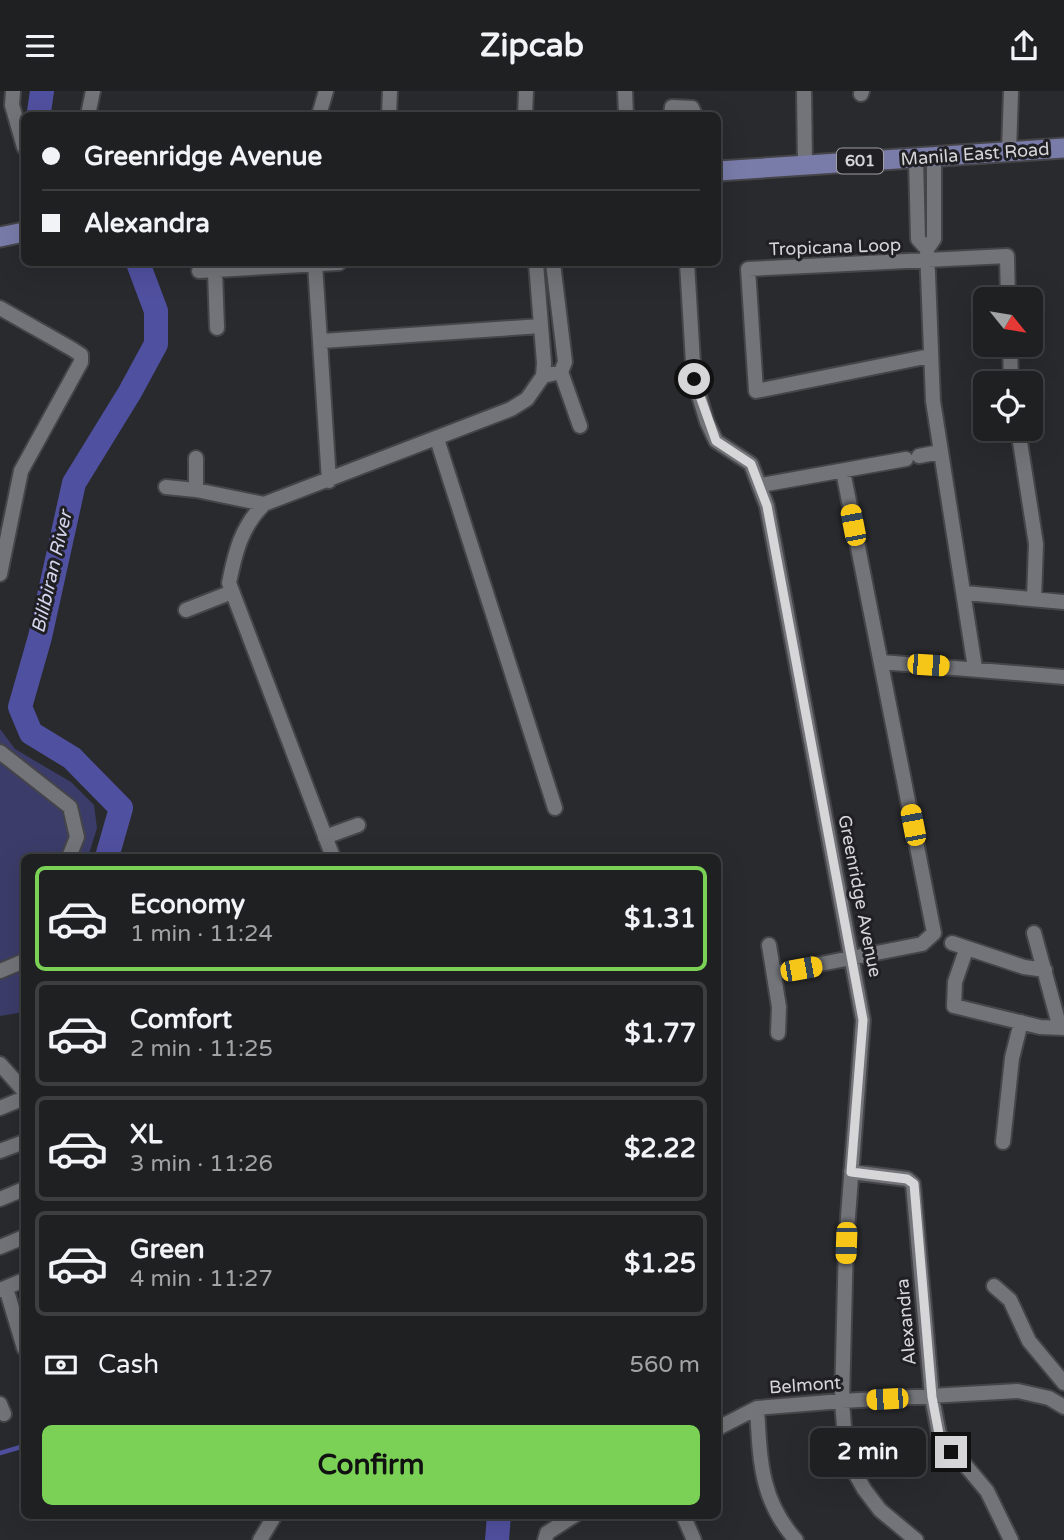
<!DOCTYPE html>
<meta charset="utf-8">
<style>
:root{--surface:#1f2022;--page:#2c2d2f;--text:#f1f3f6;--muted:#a1a3a5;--line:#3c3e40;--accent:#7ad156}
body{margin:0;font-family:"Varela Round",sans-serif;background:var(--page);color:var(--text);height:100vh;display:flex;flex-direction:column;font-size:26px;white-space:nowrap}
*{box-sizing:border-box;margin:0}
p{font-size:23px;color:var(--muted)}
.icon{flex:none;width:38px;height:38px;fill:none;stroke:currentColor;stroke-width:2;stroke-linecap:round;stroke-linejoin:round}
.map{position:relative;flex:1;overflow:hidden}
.panel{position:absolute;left:21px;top:763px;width:700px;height:665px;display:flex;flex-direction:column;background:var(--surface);border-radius:10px;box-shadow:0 7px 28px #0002,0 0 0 2px var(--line)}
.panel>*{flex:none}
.banner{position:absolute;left:21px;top:21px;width:700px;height:154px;border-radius:10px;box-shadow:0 7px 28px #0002,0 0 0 2px var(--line);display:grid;align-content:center;height:154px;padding:0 21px;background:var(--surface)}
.needle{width:46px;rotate:120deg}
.controls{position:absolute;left:973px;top:196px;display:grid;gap:14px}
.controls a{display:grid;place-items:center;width:70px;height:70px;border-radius:10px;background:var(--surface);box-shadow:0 7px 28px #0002,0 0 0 2px var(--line);font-size:35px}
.end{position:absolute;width:32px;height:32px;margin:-16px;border:9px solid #d6d6d9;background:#111;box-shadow:0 0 0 4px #111}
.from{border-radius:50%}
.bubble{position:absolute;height:49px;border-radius:10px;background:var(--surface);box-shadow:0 7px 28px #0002,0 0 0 2px var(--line);font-size:23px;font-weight:700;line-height:49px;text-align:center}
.car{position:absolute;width:21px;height:42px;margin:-21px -10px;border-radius:9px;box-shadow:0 0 5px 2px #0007;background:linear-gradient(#f5c518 24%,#345 0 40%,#f5c518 0 76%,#345 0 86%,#f5c518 0)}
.banner b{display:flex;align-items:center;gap:24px;height:66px;font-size:26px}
.banner b+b{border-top:2px solid var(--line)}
.banner i{width:18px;height:18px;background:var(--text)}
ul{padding:12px 0 0;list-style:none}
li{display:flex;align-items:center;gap:21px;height:105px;margin:0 14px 10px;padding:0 7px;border:4px solid var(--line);border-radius:10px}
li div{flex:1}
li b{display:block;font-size:26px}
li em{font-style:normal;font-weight:700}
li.selected{border-color:var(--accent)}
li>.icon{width:63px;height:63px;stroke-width:1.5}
.pay{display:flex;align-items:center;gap:18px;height:77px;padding:0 21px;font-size:26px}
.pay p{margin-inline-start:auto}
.button{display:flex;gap:14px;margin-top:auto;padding:14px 21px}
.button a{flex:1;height:80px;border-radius:10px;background:var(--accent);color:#111;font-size:28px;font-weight:700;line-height:80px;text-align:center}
header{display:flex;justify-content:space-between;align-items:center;height:91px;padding:0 21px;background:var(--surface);font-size:32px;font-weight:700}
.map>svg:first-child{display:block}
.green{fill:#3b3c69}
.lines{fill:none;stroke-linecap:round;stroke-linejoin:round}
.stream{stroke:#5050a0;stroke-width:4.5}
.river{stroke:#5050a0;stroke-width:24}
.minor-casing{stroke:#454549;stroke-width:18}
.major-casing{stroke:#454549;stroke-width:23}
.minor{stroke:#737479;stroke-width:14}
.major{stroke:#797ca9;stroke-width:19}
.route{stroke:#d6d6d9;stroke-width:9}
.labels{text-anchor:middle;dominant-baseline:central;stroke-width:6;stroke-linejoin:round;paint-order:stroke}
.shield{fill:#202024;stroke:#9f9fa3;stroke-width:2}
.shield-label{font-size:16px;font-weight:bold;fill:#d6d6d9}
.street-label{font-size:18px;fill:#d6d6d9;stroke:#202024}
.water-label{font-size:19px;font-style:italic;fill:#d2d5eb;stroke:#202024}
</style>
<header><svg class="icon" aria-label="menu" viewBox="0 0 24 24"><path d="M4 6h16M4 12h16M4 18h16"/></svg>Zipcab<svg class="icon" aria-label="share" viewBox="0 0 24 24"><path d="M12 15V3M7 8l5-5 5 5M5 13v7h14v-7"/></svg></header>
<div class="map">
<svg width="1064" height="1449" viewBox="0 0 1064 1449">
<rect width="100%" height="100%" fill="#292a2e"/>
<path class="green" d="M0,638L15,658L71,691L94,714L97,737L88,766H24V921L0,925Z"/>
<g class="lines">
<path class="stream" d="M0,1362L24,1355"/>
<path class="river" d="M41,24L39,21L42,0
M107,766L121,717L72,667L31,642L20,616L40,546L74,392L130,301L156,253V220L138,172
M497,1449L499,1424"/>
<defs>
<path id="minor" d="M13,0L12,14L24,56
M625,0L626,24
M804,0L805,73
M861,3L862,0
M88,24L93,0
M319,24L326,0
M389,24L390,0
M525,24L526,0
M671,24L672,16L692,17L695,24
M1009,60L1011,0
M934,66V148L927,158L933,310L975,577
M916,67L918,148L927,158
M687,172L694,288L707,331L716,350L751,373L767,415L863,929L846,1152L842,1310L845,1348L854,1380L864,1398L880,1419L916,1449
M315,173L329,390
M199,180L339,172
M215,180L217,237
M0,217L72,258L81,264V271L21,380L0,483
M322,250L541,235
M1010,254L1011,292
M930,265L756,300L748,178L1007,165L1008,208
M561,281L580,335
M543,285L561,281L565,271L553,172
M1018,338L1036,453L1034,508
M437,348L555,717
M919,365L940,361
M196,367V399L264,413
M761,394L906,368
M166,396L196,399
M965,502L1064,511
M186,519L232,501
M881,571L1064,586
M0,661L70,716L77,746L69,766
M325,746L358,734
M333,766L229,492C235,462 241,436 264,413L511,318L527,308L543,285L544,272L536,172
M1034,842L1060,937
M952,852L1024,876L1045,879
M769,854L779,916L778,942
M966,859L955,891L954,915L1040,936L1064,937
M0,880L24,870
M775,882L922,853L934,842L843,380
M0,973L24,1000
M0,1017L24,1007
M1003,1051L1012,967L1021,931
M0,1060L24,1051
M851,1081L907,1088L913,1093L932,1306L939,1343L987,1400L1011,1449
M0,1108L24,1098
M0,1156L24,1146
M994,1195L1010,1209L1029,1250L1064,1292
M6,1197L24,1257
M0,1199L24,1189
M0,1313L4,1323
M757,1317C760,1368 760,1409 796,1449
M718,1337L757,1317L842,1310L1018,1300L1049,1307L1064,1316
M683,1424L694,1449
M260,1449L275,1424
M545,1449L547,1442L575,1424"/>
<path id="major" d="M718,80L1064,57
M0,146L24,141"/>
</defs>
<use href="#minor" class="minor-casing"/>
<use href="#major" class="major-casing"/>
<use href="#minor" class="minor"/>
<use href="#major" class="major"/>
</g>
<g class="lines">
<path class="route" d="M694,288L716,350L751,373L767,415L863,929L851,1081L907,1088L914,1093L932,1306L939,1343L951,1361"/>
</g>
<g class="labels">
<rect class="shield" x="837" y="57.5" width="46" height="25" rx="5"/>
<g class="shield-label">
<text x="860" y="70">601</text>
</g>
<g class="street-label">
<text transform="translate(975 63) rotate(-4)">Manila East Road</text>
<text transform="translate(835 156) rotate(-2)">Tropicana Loop</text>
<text transform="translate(860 805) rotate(79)">Greenridge Avenue</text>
<text transform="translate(906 1231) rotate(-95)">Alexandra</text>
<text transform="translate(805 1294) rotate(-4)">Belmont</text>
</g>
<g class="water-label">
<text transform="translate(52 481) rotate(-77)">Bilibiran River</text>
</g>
</g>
</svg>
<div class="controls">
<a><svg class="needle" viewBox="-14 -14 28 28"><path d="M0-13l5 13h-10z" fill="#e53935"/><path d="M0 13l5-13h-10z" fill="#a1a3a5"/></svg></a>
<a><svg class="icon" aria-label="locate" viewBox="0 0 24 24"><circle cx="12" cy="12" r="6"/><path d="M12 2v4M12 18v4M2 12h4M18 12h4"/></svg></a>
</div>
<i class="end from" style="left:694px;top:288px"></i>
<i class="end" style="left:951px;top:1361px"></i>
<div class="bubble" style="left:810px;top:1337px;width:116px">2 min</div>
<i class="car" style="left:853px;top:434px;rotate:349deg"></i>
<i class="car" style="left:928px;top:574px;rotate:94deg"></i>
<i class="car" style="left:913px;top:734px;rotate:349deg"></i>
<i class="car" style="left:801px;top:878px;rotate:80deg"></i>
<i class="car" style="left:846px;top:1152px;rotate:182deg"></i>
<i class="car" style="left:887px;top:1308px;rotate:267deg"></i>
<div class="banner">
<b><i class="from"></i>Greenridge Avenue</b>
<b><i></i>Alexandra</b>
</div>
<section class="panel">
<ul>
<li class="selected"><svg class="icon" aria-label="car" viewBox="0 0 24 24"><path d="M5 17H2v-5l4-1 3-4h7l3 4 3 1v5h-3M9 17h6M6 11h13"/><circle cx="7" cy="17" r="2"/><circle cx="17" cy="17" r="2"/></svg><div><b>Economy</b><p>1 min · 11:24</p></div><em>$1.31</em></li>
<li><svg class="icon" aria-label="car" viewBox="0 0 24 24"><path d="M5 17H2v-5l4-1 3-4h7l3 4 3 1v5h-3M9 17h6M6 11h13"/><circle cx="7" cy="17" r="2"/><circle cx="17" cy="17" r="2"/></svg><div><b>Comfort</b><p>2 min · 11:25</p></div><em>$1.77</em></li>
<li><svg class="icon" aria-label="car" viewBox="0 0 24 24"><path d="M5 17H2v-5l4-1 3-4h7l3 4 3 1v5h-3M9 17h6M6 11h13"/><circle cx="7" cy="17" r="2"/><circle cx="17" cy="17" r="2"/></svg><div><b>XL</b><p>3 min · 11:26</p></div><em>$2.22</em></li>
<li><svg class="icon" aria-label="car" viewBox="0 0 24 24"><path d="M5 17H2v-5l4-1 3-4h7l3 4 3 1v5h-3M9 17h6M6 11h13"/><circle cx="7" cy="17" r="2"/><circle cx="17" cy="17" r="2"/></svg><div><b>Green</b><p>4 min · 11:27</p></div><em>$1.25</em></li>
</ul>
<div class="pay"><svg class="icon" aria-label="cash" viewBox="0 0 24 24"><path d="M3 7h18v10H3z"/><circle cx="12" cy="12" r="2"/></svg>Cash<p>560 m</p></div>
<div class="button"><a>Confirm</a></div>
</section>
</div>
